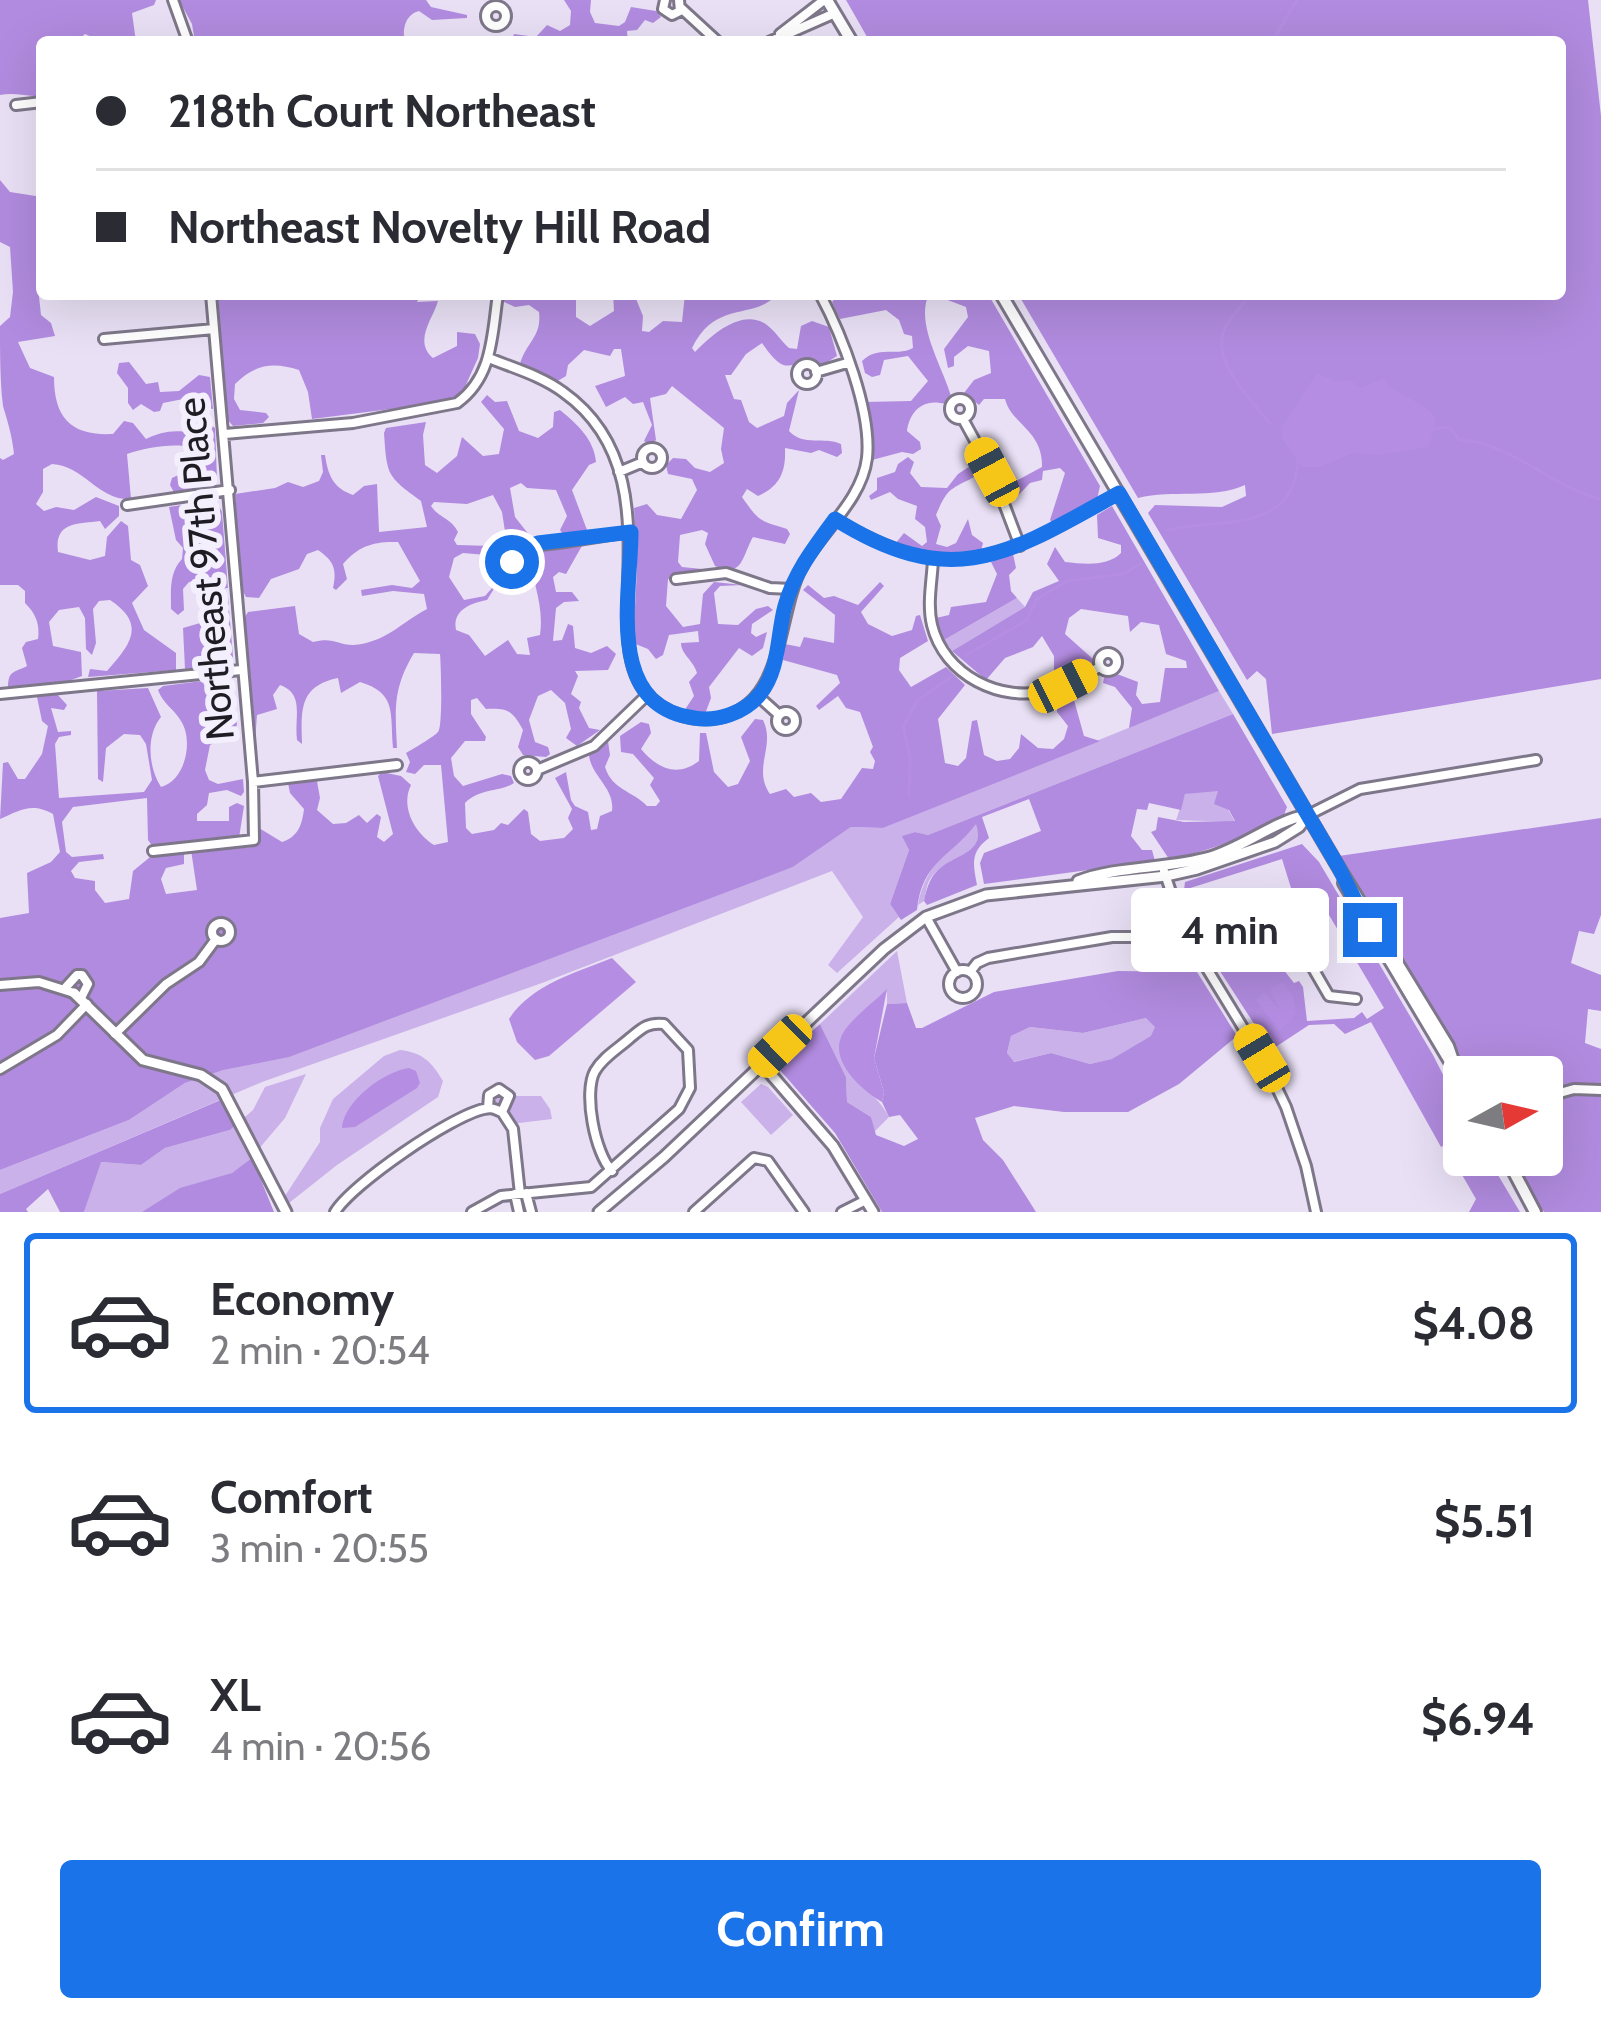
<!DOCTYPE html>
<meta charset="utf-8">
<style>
:root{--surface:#fff;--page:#f2f2f3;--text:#2b2b33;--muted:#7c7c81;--line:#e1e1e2;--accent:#1a73e8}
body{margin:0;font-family:Cabin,sans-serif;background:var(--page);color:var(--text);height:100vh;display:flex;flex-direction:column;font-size:45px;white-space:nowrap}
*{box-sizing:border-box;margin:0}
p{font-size:39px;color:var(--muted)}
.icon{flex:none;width:66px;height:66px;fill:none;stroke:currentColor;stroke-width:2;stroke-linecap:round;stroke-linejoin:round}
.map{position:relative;height:1212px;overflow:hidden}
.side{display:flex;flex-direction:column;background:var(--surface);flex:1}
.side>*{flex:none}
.guide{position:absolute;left:36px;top:36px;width:1530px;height:264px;border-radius:12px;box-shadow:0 12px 48px #0002;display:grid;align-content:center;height:264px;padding:0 60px;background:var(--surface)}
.needle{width:78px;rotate:82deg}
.buttons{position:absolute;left:1443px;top:1056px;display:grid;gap:24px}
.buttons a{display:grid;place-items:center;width:120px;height:120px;border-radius:12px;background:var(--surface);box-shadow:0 12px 48px #0002;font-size:60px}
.end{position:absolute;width:54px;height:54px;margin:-27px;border:15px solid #1a73e8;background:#fff;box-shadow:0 0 0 6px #fff}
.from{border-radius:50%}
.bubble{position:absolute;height:84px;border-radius:12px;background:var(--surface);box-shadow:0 12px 48px #0002;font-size:39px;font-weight:700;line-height:84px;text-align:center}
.car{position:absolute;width:36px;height:72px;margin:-36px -18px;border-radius:15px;box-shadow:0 0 9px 3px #0007;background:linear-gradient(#f5c518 24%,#345 0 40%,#f5c518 0 76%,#345 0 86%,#f5c518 0)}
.guide b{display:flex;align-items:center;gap:42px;height:114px;font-size:45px}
.guide b+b{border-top:3px solid var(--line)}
.guide i{width:30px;height:30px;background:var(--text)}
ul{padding:21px 0 0;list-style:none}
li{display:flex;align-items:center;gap:36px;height:180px;margin:0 24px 18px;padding:0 36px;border:6px solid transparent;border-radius:12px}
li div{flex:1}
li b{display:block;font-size:45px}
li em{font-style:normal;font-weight:700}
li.selected{border-color:var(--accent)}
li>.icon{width:108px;height:108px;stroke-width:1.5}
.button{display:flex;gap:24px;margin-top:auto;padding:24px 60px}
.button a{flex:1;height:138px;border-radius:12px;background:var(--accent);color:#fff;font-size:48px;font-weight:700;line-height:138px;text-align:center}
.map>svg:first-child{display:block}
.green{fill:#cab1ea}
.forest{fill:#b18bdf;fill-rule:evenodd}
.water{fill:#b58ee3}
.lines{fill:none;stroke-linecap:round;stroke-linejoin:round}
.stream{stroke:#b58ee3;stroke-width:3}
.minor-casing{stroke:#7e7789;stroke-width:14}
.tertiary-casing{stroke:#7e7789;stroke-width:15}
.secondary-casing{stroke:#7e7789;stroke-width:16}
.minor{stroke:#fff;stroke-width:8}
.tertiary{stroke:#fff;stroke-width:9}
.secondary{stroke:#fff;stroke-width:10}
.route{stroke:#1a73e8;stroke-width:15}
.labels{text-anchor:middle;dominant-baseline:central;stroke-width:12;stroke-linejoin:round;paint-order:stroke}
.street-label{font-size:39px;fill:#1f1c24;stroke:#f4effc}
</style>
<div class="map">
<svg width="1601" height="1212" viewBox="0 0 1601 1212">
<rect width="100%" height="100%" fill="#e9e0f5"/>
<path class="green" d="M1017,598L1025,607L952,651L944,640Z
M1219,691L1233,714L928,835L915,832L903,836L909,850L890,904L899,917L837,973L828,965L863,917L832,871L542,983L262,1082L0,1194V1170L129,1120L185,1083L793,867L851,827L883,828Z
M1209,789L1218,791L1235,822L1176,820L1185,794Z
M976,822C988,860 942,855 929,881C926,887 926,894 924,901L918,905C924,868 950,846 976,822Z
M897,951L907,1003L887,1004V991L840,1039C840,1079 874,1087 889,1117L874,1132L871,1117L847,1102L846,1077L820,1024Z
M1146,1018L1151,1019L1155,1027L1152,1036L1113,1059L1090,1064L1051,1053L1013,1062L1007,1053L1011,1036L1030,1027L1083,1033Z
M400,1050C423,1053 431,1061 443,1081L438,1097L337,1165L289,1203L285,1196L320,1142V1128L333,1099L384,1056Z
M306,1074L285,1118L246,1164L232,1173L142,1212H84L100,1162L141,1165L165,1148L230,1130L253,1110L265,1087Z
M761,1084L768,1087L793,1115L771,1135L741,1102Z
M494,1090L509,1096H541L550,1109L552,1119L511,1124L502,1112L488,1108Z"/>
<path class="forest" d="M0,0H156L154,5L132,13L136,42H103L85,34L75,42H42V96C27,97 15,92 0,95Z
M179,0H426L431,7L467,15V18L432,20L419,11C407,14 403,26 404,36L395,42H195L192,24Z
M564,0H591L590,12L595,23L619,26L625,22L631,7L656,11L661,17L653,23L645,20L637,30L627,31L628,42H511L514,34L536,37L547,25L560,31L570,25L571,11Z
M846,0H1588L1601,116V679L1272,734L1266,679L1257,671L1247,680L1148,513L1155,505L1222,507L1246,496L1245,485C1212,500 1173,489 1138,498L1018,294H1560V42H870Z
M0,180L10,192L42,197V278H37L41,315L51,323L55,336L18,342L30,368L54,377C54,419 72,436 113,434L124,421L133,423L146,439C160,432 175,429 191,433L196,428L200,431L211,425L215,428L217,479L211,490L175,494L170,485L172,478L191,469L196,458L190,447C171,443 145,448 127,454L131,499C98,501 85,466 52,464L43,469V492L36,504L44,511L56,507L74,510L96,497L119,506V516L105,529L100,521C77,524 54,522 58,552L90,560L105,556L107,537L121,521L128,526L131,560L140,565L148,586L132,603L144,630L176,653V670L88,677L90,669L107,671C129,646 148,625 110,600L99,601L93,609L96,643L92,655L86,649L85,618L79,607L59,610L49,622L53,646L81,652L82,676L66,682L8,688C8,670 14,673 27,666L22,648L26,642L38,639C40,624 36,614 25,603V591L18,585H0V458L3,460L14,454C12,435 8,423 3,406C0,382 0,351 0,326L10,317L13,292L10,247L0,242Z
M216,294H421L417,302L438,301C433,319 413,341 433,358L457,346V332L475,334L480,344L478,358L464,389L454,397L430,404L312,419L308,392L299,370C273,362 255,364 235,384L234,399L240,410L266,413L269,417L263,423L233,426L226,418Z
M504,294H576V317L590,326L614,311L613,294H634L643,316L642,331L649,332L663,321L682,322L685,294H777C755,321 716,299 692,348L695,352C711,335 743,307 767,325C775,331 782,342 789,348L797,349L801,326L812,321L829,327L837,356L821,366C788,353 791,385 762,343L746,354L731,375H725L734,399L741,400L749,422L757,428L784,416L787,403L799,390L789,431C804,447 824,436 841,444L842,453L837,457L819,450L811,453L785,448C786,470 781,486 758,496L747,489L742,497C760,523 760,520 787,529L790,534L785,544L753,537C742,556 743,579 715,566L705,544L708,533L702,530L680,535L678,562L682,567L702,569L709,574L668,579L666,606L683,627L700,624L703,594L714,582L743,585L720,586L714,593L718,624L738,625L756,609L768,606L773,610L752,624L751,633L756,637L767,632L763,648L752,656L739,648L709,687L711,698L705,714H689L686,708L694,696L689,682L697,673C694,661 681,654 681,643L699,642L698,631L669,635L663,655L656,659L648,649L633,643L637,570L634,508L647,504L657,515L681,519L697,490L692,479L668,474L666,465L673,458L686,459L695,468L710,472L724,463L721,449L724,428L672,386L666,394L650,398L656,440L651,445L644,441L652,425L643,402L633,404L625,397L606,407L595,386L625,376L621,349H614L610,356L584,350L568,365L566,376L556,382L520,364C526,342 542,337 539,312L529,305L515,307L502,301Z
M839,294H988L1100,486L1097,499L1053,524L1050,520L1065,473L1060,468L1043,471L1042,480L1030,483L1009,505L1005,487L1042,467C1043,430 1011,424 1005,399H984L979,405L964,393L974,380L991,373L989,351L968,346L954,357V366L948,368L944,349L968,317L966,307L937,296L927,299C918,328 942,366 951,396L945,404C924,398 910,410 907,431L920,442L921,449L913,454L902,452L872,460L871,426L864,402L911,401L928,381L908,356L884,360L880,375L872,377L865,373L862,361C879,345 896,357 913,348L912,336L904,334L899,320L886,310L840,319L832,302Z
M129,362L146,384L158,382L160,392L179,391L199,375L210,377L213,409L201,407L193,397L163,403L160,411L154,412L141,404L133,410L128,403V388L117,373L119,363Z
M487,395L495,402L507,401L519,431L538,438L553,427L554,412L560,410C577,424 594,439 596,462L589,465L572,490L587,530L563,534L560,530L567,516L556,490L527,488L521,483L510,488L515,517L530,536L513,541L506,538L502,512L493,495L467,504L434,502L431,506C439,518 451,518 458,532L454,540L457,545L492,546L498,556L463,553L454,558L449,577L464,600L485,596L500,579L487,600C471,603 452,610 456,630L469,635L485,656L508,640L517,654L530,655L527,638L540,635C545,601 528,575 532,552L583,544L566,574L559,572L553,577L556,592H572L579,601L564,602L556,608L553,641L562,640L568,624L573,626L575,648L591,653L607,646L616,654L608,670L575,671L578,676L571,694L581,702L579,708L589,728L600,730L577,746L566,738L571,729L565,703L551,690L538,696L529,720L535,742L548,747L550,754L546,757L523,755L518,747L523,730C512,710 508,708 486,709L477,698L471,700V714L486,737L485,741H465L451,758L454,776L463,786L502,774L511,776L514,783C501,792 480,788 465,803L466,828L472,834L494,830L501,823L508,825L524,809L528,812L531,834L540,841L564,838L573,829L568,818L572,809L555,778L566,772L571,800L575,806L588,812L591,830L597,829L600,816L612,811C615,788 591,776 589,755L608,741L610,755L605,767C612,790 633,791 647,806H656L660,801L650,785L654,778L633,754L621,752L620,736L641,722L649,724L651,733L641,749C657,768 677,778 699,761L700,733H706L714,772L728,787L738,784L750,761L741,737L755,719L763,720C776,746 752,768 770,794L786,789L794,797L811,793L821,802L841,799L862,768L873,769L875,761L870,752L873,747L860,712L846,708L838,696L819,710L816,706L840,683L837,675L783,660L785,644L800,647L804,637L834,643L835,615L803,590L808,585L824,598L834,596L858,605L880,582L884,586L861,612L868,624L892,636L912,630L916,616L920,615L928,641L900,658L899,670L911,687L946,667L965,685L938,719L945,763L958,766L966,758L972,721L977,720L984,755L997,761L1010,759L1019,748L1021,734L1038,748L1053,749L1064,739L1068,726L1057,712L1058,699L1065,691L1072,693L1084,736L1100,741L883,828L851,827L793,867L289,1057L223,1070L185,1083L129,1120L0,1170V918L29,913L27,873L51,862L60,852L53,814C32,802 20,810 0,819L3,763L8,762L18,779H25L42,754L48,726L42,721L37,697L57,694L67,705L64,710L51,708L58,732L71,731V735L59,737L55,744L59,798L144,792L152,780L146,744L140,735L124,734L106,748L103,782L98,779L97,691L148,688L161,717C146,735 148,767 161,787C185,781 194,741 181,721C174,709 163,704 158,690L163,686L218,679L232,684L237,725L228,736L210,745L205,770L209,780L218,784L243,779L244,792L241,796L227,790L209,793L207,805L197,814V821H229V807L237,803L244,806L239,838L153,847L148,840L147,798L73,807L62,822L66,852L72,857L103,854L104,859L79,862L71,871L75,878L95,881V890L105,903L129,899L133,871L155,853L184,850V864L166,868L161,879L166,894L197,890L191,850L252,847L258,844L259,828L282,842C298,837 302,825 304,809L290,793L288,783L317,781L320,798L317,810L333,824L346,823L359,815L367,823L377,814L381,817L377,837L384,842L393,834L378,776L382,772L401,776L411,785C400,807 415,833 434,845L448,842L441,765H424L415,774L406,772L410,762L406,753C413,749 435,736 438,732C443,727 441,664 440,654L414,653C393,688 395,708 397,748H393C390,713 397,693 360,682L341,693L338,678C299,686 301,710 302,744L297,740C294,717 305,694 280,685L273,695L277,709L257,715L255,742L243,620L248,612L295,606L299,634L313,642C334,637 337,645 353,645C385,643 402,622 427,609L424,594L393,591L362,596L361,590L392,585L412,588L420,581L398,542C374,541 358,546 343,564L347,579L336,590L333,588C337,569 334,561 318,550L307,554L299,569L271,579L259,598L246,597L241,588L235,494L275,488L288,482L303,487L319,481L323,472L321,455H325C328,475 333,488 353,495L364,486L377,484L379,532L427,527L421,501C387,476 387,476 384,433L386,428L426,422L423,435L425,465L437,473L457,456L462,437L483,456L499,454L504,429L481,402Z
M908,457L914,462L910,473L921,487L947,488L958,474L975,463L974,477C950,490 948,487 936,515L941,526L936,544L947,547L956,543L968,519L972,535L983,543L981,551L931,553L895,544L904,533L922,546L927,542L925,527L915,519L917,506L898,499L890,492L871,500L869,496L877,490V478L895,472L898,464Z
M208,501L218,504L222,512L228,588L208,590L200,580L189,582L183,589L184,610L178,615L171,609C171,590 169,573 182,559L183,548L176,540L169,507Z
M1112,506L1219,691L1129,728L1132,708L1115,687L1103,683L1104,678L1117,674L1138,682L1136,695L1142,704L1160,702L1165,668H1187L1186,661L1166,654L1159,625L1141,622L1130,632L1128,616L1081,609L1069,618L1065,634L1093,659L1090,668L1054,684V656L1042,636L1033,647L1005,658L986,680L952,651L1025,607L1033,592L1059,581L1047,564L1055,547L1065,562C1084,564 1107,567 1121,553V545L1098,538L1097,515Z
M1013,554L1016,568L1009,575L1011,591L1017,598L944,640L936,618L949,615L951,607L986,602L997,574L991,562Z
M228,597L233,657L228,663L185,669L183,628L214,619V605Z
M1233,714L1287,807L1284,815C1249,837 1209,851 1169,859L1151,832L1156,830L1158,817L1184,822L1235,821L1229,810L1214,804L1218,791L1185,794L1181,810L1149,803L1147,810L1137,809L1131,836L1142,850H1152L1155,861L984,884L980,863L984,853L1041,831L1029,799L982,817L989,838C970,852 973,864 977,885L927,905L924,901C927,887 930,875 943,866C960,854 985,851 976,824C951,857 922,861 917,910L901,920L890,904L909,850L902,836L915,832L928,835Z
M1601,818V915L1594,934L1579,931L1571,963L1601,975V1011L1588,1009L1585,1043L1601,1049V1212H1544L1505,1155H1542V1077H1464L1332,857Z
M1302,844L1319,862L1433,1055L1464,1116V1132L1441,1147L1371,1022L1345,1034L1334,1024L1309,1025L1271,1050L1218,968C1227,959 1233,960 1246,957C1272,950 1279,964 1294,983L1299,981L1303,987L1307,1021L1354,1018L1362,1012L1367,1019L1384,1008L1313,888L1300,895L1291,888L1282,859L1184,890L1185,882Z
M1118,971L1197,972L1237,1036L1179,1084L1128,1112H1064L1014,1106L975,1118L983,1140L1003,1160L1036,1212H882L835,1133L779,1069L782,1059L820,1024L846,1077L847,1102L871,1117L876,1135L904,1146L918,1139L900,1115L889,1117L882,1102L884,1092L874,1058L887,1004L907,1003L916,1028H922L994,992ZM1146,1018L1155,1027L1151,1036L1112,1059L1090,1064L1051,1053L1014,1062L1007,1053L1011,1036L1030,1027L1083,1033Z
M223,1099L236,1125L230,1130L165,1148L141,1165L101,1162L84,1212H60L48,1189L26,1209L28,1212H0V1194Z
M1464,1155H1486L1520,1212H1469L1476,1199L1454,1161Z
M252,1158L274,1212H142L180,1188L232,1173Z"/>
<path class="water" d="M1317,373L1337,382L1350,380L1361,388L1383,379C1398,398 1422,399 1436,418L1429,447L1379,455L1353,453L1320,467H1302L1283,440L1281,428Z
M612,958L636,982L549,1056L535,1060L517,1042L509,1019C531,985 575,973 612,958Z
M1282,982L1293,995L1296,1012L1290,1022L1278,1030L1256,1000L1264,992L1279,1009L1270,989Z
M887,989L874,1058L884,1092L882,1102C863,1091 833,1065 840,1040C845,1022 875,1002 887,989Z
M409,1068L416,1071L420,1083L417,1088L355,1127L342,1128C344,1101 383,1072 409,1068Z"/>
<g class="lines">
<path class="stream" d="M1272,42L1297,0
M1251,294C1244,304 1234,313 1227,324C1206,359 1252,399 1270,424
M1433,429L1449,427L1459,440C1509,441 1551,487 1601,499
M1168,530C1219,518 1294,534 1298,461
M966,655L1026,621L1037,599L1067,581L1123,574L1140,564
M909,796L910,756L903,727L918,700L951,677"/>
<defs>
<path id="minor" d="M173,0L188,42
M665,0L663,9L672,15L680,11L679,0
M486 16a10 10 0 1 1 20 0a10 10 0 1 1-20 0Z
M681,8L718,42
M780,34L824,0
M769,42L835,13
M16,105L42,102
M104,339L214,329
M489,358C513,368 542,376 563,392C683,477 588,647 653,700C670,714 690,721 712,719C787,710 775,618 802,567C822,531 862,500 867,458C872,412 842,335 820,294
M797 374a10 10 0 1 1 20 0a10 10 0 1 1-20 0Z
M816,372L847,363
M950 409a10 10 0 1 1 20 0a10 10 0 1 1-20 0Z
M963,419L992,472L1020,546
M225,434L353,423L457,403C493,377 492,335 498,294
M642 458a10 10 0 1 1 20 0a10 10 0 1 1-20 0Z
M619,472L643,462
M127,505L230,490
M835,519C953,592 1009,555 1119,493
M522,549L519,560L506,557L511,545C532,550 602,535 631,532
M933,560C932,581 927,604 932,625C944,675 1001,704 1050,690C1067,685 1084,675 1100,667
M676,579L726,573L770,588L791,589
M1099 662a9 9 0 1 1 18 0a9 9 0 1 1-18 0Z
M0,694L241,670
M758,696L778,714
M777 721a9 9 0 1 1 18 0a9 9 0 1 1-18 0Z
M519 771a9 9 0 1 1 18 0a9 9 0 1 1-18 0Z
M537,770L594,746L647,695
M253,782L397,765
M1308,815L1360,789L1536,760
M153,851L254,840L253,782L211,294
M1164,871L1184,931L1267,1067L1286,1107L1306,1166L1316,1212
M926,917L957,972
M212 932a9 9 0 1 1 18 0a9 9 0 1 1-18 0Z
M949 984a14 14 0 1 1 28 0a14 14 0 1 1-28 0Z
M970,972L977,963L988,958L1112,937H1168L1270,905L1278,908L1329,996L1356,999
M0,985L39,982L74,993
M66,987L77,975H82L88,984L81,998
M115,1034L166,984L199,962L216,939
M0,1069L57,1035L87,1004
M1542,1098L1574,1089L1601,1090
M488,1108L489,1095L499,1089L509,1096L502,1112
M502,1112L513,1129L520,1194
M526,1193L531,1212
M515,1194L519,1212
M335,1212C352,1184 451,1116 484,1109C492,1107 494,1109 502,1112
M472,1212L501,1196L591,1187L679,1109L690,1088L688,1050L664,1024C648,1022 642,1028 630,1038C619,1048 603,1057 595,1071C583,1092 595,1154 612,1171
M694,1212L754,1158L768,1161L804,1212
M842,1212L866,1200"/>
<path id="tertiary" d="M1078,881C1116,866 1168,869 1210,857C1244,847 1274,821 1307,815
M74,993L143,1060L201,1075L222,1089L286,1212
M762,1064L833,1146L873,1212
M599,1212L664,1157L884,949L926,917L986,895L1166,876L1197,869L1275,842L1299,827L1308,815"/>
<path id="secondary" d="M827,0L852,42
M1001,294L1339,868L1448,1046L1458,1075
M1344,883L1464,1085
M1505,1155L1535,1212"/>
</defs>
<use href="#minor" class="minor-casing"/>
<use href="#tertiary" class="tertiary-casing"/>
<use href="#secondary" class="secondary-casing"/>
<use href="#minor" class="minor"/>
<use href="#tertiary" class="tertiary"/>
<use href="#secondary" class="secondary"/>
</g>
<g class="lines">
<path class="route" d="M512,562L520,559L522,549L538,543L631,532C631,595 604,706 694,718C717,722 745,713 760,694C780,669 777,635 785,606C794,573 815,546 835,519C953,593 1009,554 1119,493L1339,868L1370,930"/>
</g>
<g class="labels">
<g class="street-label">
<text transform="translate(205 569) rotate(-95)">Northeast 97th Place</text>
</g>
</g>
</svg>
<div class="buttons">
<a><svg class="needle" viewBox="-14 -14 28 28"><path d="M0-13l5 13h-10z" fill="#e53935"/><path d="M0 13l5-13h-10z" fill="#7c7c81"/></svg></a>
</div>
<i class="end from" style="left:512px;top:562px"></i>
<i class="end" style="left:1370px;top:930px"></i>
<div class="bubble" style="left:1131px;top:888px;width:198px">4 min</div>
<i class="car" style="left:992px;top:472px;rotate:332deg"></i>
<i class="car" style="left:1063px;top:686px;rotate:63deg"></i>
<i class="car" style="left:780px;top:1046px;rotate:226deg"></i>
<i class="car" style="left:1262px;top:1058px;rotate:329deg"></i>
<div class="guide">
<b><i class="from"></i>218th Court Northeast</b>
<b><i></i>Northeast Novelty Hill Road</b>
</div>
</div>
<section class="side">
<ul>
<li class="selected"><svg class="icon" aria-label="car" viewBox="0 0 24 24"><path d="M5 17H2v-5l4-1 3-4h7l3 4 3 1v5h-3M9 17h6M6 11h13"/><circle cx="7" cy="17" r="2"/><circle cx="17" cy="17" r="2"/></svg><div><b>Economy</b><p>2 min · 20:54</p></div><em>$4.08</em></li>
<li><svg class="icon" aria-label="car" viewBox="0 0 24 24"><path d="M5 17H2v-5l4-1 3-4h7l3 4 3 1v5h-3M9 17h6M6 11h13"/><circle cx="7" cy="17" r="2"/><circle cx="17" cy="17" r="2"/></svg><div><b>Comfort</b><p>3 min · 20:55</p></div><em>$5.51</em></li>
<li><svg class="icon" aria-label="car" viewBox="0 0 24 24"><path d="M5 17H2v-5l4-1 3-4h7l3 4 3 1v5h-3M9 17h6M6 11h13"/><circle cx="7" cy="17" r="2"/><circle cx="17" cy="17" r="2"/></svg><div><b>XL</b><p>4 min · 20:56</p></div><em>$6.94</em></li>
</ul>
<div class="button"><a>Confirm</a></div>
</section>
